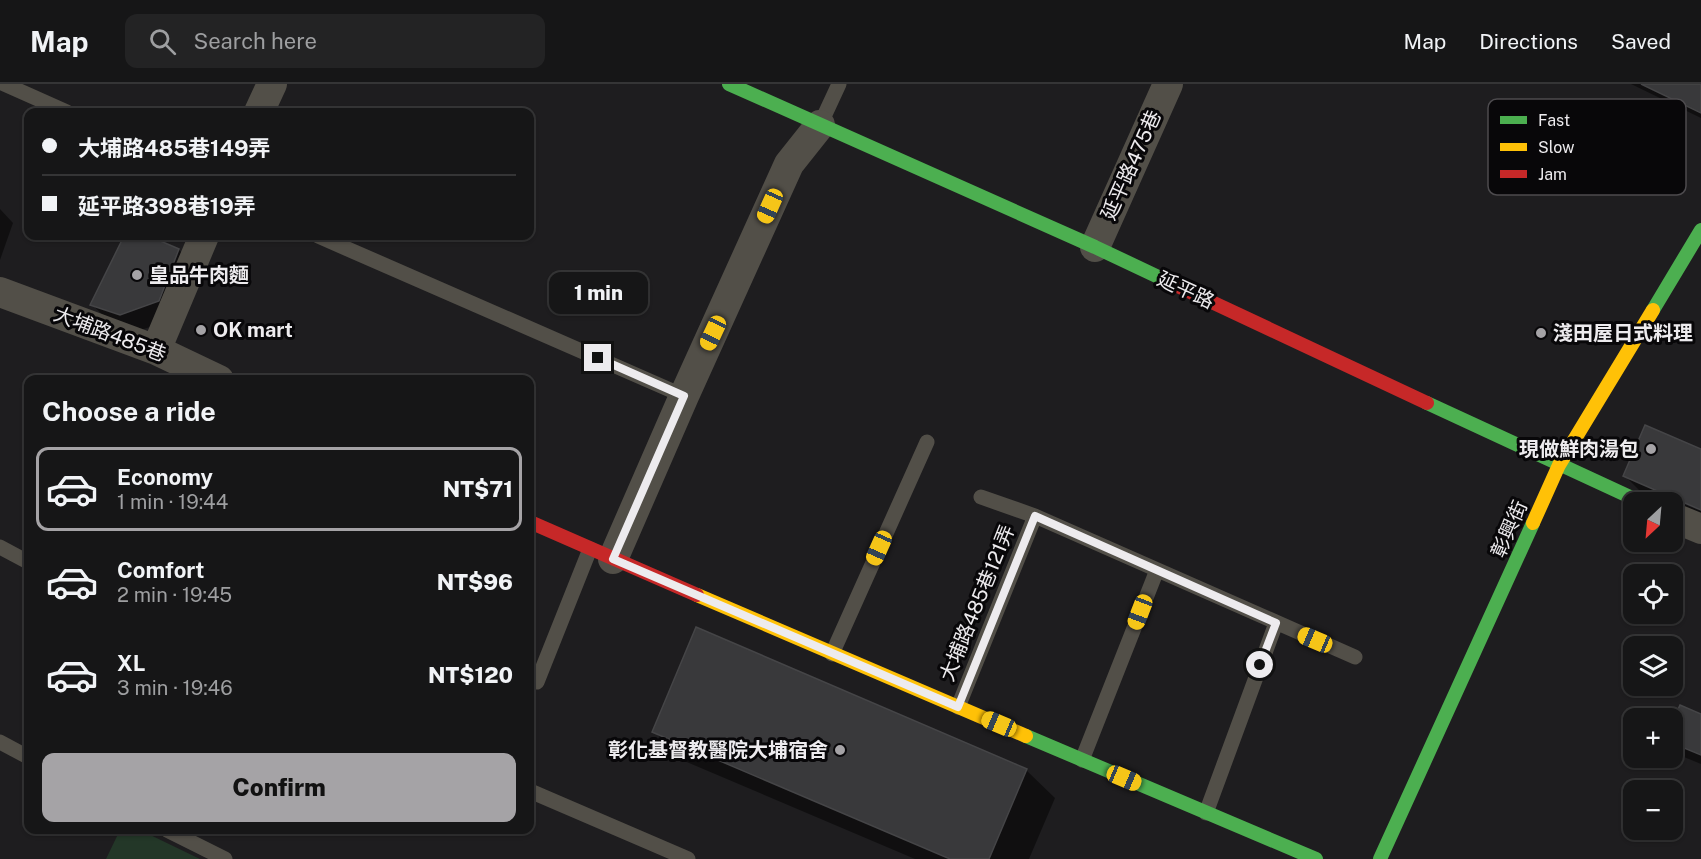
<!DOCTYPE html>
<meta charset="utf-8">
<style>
:root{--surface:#161617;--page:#232324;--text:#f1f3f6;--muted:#9e9fa1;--line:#353536;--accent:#a5a3a6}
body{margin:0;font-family:"Public Sans","Noto Sans TC",sans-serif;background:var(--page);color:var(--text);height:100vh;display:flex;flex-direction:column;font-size:22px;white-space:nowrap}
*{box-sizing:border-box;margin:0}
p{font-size:20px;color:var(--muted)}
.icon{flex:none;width:33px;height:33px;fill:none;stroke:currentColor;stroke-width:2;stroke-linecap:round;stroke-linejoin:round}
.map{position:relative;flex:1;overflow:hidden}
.drawer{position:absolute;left:24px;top:291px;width:510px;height:459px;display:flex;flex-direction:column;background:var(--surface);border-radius:12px;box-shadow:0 2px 4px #0004,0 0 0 2px var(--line)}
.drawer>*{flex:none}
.hud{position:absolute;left:24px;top:24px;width:510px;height:132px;border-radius:12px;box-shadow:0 2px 4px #0004,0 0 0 2px var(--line);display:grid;align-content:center;height:132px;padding:0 18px;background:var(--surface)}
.needle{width:39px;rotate:206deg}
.buttons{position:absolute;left:1623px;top:408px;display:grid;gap:12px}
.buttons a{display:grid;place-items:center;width:60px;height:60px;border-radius:12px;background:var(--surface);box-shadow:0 2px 4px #0004,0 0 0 2px var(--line);font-size:30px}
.end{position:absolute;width:27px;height:27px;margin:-14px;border:8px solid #edebee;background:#111;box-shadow:0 0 0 3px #111}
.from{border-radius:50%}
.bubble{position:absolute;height:42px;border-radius:12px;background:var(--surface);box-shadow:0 2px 4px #0004,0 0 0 2px var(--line);font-size:20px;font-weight:800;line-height:42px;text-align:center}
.car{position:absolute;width:18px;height:36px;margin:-18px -9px;border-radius:8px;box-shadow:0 0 4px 2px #0007;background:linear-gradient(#f5c518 24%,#345 0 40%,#f5c518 0 76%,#345 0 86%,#f5c518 0)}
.hud b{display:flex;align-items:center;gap:21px;height:57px;font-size:22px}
.hud b+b{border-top:2px solid var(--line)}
.hud i{width:15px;height:15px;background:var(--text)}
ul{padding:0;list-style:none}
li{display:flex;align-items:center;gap:18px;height:84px;margin:0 12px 9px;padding:0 6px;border:3px solid transparent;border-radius:12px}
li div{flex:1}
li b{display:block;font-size:22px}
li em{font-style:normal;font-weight:800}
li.on{border-color:var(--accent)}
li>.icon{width:54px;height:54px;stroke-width:1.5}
h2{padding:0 18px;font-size:27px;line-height:72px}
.action{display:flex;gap:12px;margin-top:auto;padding:12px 18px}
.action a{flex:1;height:69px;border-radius:12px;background:var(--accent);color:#111;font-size:24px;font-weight:800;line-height:69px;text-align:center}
header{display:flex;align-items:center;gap:36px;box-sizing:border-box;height:84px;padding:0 30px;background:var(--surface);border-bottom:2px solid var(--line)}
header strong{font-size:28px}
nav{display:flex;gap:33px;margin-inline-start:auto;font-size:21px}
.search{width:420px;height:54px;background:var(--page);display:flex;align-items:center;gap:15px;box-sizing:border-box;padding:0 21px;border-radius:12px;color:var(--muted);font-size:22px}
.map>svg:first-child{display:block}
.green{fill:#233728}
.shadow{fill:#0007}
.building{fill:#39393b;stroke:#454547;stroke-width:1.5}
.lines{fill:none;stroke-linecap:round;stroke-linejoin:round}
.lane{stroke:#524f48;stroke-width:15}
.street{stroke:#524f48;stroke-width:30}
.fast{stroke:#4caf50;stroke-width:14}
.slow{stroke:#ffc107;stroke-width:14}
.jam{stroke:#c62828;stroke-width:14}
.route{stroke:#edebee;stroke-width:8}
.poi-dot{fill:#a5a3a6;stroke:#080709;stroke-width:2}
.labels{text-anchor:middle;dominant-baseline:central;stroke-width:6;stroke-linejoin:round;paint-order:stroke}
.street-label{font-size:20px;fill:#edebee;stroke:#080709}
.poi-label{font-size:20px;font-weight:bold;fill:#edebee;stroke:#080709;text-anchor:start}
.key{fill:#080709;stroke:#4d4b4e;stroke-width:1.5}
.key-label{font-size:16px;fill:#edebee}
</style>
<header>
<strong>Map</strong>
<div class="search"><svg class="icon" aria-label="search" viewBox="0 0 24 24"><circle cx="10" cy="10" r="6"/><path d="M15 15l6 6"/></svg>Search here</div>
<nav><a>Map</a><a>Directions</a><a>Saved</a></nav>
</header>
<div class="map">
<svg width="1701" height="775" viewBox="0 0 1701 775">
<rect width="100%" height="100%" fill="#1e1d1f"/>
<path class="green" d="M120,746H140L200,775H106Z"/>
<path class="shadow" d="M1631,0H1701V34Z
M0,125L13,139L0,176Z
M126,152H146L179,166L196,183L176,234L138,247L109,238L92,220Z
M1701,366V424L1657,405V409L1701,427V441L1672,418H1651L1625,392Z
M1701,632V680L1684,673L1672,661V643Z
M654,647L1026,686L1055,714L1029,775H915L682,676Z"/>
<path class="building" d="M1641,0H1701V29Z
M124,152H149L179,165L159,217L120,231L90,221Z
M1645,341L1701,365V426L1623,392Z
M696,543L1027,685L989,775H950L652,648Z
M1680,621L1701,630V671L1672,659V639Z"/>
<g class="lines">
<path class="lane" d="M4,0L67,28
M820,41L839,0
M318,152L684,312
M981,413L1035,432L1355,573
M0,463L28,478
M832,570L927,358
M537,598L590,465
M958,623L1035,432
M0,658L28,673
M1082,676L1157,486
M530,707L688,775
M1206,729L1276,539
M167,746L225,775"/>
<path class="street" d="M259,28L272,0
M1095,163L1168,0
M0,208L156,266L219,296
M156,266L204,152
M1672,433L1701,445
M613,475L684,312L789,80L820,41"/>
<path class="fast" d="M729,0L1095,163L1169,198
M1653,226L1701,146
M1427,319L1641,418
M1026,652L1316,775
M1380,775L1533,439"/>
<path class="slow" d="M1533,439L1559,381L1653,226
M697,511L1026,652"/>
<path class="jam" d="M1169,198L1427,319
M530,438L697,511"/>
</g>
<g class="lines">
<path class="route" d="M598,274L684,312L613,475L958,623L1035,432L1276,539L1260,581"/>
</g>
<g class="poi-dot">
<circle cx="137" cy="191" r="6"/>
<circle cx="201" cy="246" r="6"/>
<circle cx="1541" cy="249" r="6"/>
<circle cx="1651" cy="365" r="6"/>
<circle cx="840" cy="666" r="6"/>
</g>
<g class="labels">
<g class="street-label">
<text transform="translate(1131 81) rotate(-66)">延平路475巷</text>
<text transform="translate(1186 206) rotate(25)">延平路</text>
<text transform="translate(110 250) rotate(21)">大埔路485巷</text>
<text transform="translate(1509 445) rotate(-66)">彰興街</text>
<text transform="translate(977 519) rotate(-68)">大埔路485巷121弄</text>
</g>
<g class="poi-label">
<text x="149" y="191">皇品牛肉麵</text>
<text x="213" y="246">OK mart</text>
<text x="1553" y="249">淺田屋日式料理</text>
<text x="1639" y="365" text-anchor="end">現做鮮肉湯包</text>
<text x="828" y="666" text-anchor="end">彰化基督教醫院大埔宿舍</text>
</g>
</g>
<rect x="1488" y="15" width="198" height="96" rx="9" class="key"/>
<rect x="1500" y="32" width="27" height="8" fill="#4caf50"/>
<rect x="1500" y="59" width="27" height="8" fill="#ffc107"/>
<rect x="1500" y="86" width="27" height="8" fill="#c62828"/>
<g class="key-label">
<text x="1538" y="42">Fast</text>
<text x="1538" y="69">Slow</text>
<text x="1538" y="96">Jam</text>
</g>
</svg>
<div class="buttons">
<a><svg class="needle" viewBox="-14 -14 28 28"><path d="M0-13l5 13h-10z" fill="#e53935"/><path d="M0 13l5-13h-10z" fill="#9e9fa1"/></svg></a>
<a><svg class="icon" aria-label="locate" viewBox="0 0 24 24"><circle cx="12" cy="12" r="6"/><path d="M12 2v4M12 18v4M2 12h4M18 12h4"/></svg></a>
<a><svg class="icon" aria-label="layers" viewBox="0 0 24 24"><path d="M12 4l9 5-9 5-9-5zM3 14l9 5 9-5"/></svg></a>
<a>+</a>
<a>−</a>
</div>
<i class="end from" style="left:1260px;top:581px"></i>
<i class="end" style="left:598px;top:274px"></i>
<div class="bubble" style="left:549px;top:188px;width:99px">1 min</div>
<i class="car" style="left:770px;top:122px;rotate:204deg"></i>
<i class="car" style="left:713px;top:249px;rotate:205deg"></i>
<i class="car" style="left:879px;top:464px;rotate:204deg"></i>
<i class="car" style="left:1140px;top:528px;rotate:201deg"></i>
<i class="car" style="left:1315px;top:556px;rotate:293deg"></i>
<i class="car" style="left:999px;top:640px;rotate:293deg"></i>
<i class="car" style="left:1124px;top:694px;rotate:113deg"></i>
<div class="hud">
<b><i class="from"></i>大埔路485巷149弄</b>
<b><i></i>延平路398巷19弄</b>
</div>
<section class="drawer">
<h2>Choose a ride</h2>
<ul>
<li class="on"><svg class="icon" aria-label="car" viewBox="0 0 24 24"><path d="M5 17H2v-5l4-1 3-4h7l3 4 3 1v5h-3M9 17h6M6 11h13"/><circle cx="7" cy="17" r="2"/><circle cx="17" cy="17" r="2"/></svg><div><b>Economy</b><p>1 min · 19:44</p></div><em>NT$71</em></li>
<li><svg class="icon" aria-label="car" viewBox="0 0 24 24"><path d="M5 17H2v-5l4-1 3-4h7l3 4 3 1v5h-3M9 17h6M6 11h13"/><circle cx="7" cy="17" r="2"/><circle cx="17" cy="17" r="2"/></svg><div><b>Comfort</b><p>2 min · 19:45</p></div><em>NT$96</em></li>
<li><svg class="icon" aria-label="car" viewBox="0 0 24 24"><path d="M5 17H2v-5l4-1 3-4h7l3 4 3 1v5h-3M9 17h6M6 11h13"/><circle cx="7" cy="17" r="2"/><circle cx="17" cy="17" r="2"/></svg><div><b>XL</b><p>3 min · 19:46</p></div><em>NT$120</em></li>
</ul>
<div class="action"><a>Confirm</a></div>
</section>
</div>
